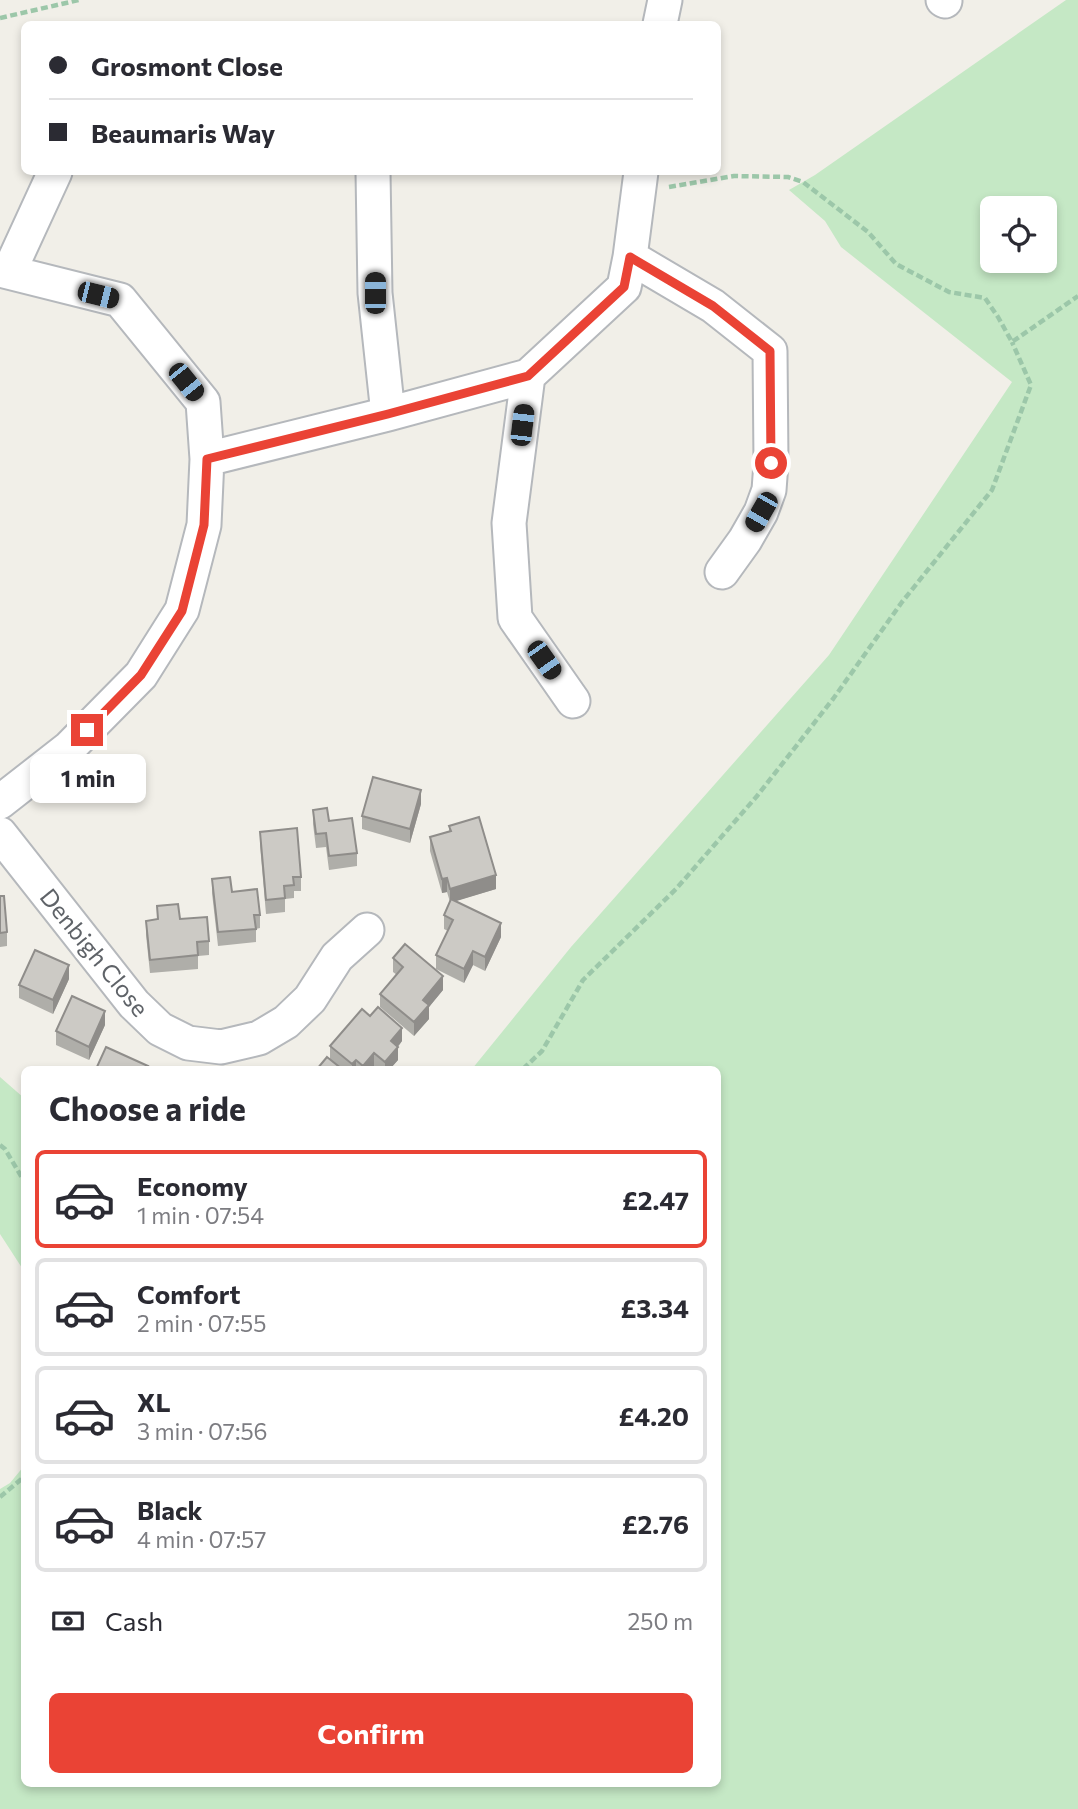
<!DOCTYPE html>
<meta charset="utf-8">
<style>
:root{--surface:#fff;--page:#f2f2f3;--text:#2b2b33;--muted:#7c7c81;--line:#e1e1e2;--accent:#ea4335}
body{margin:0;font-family:Commissioner,sans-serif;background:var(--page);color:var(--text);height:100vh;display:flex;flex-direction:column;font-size:26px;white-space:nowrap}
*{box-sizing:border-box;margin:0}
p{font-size:23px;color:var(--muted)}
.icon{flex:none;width:38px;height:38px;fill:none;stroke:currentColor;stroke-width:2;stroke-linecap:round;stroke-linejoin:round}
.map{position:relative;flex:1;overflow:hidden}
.sheet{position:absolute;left:21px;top:1066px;width:700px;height:721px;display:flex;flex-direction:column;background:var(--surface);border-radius:10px;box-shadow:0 4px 10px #0003}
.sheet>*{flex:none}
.top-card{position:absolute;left:21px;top:21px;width:700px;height:154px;border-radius:10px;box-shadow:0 4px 10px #0003;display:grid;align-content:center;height:154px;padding:0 28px;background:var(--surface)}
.tools{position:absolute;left:980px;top:196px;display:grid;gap:14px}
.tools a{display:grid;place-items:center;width:77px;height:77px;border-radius:10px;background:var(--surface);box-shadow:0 4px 10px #0003;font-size:35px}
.end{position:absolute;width:32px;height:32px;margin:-16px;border:9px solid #ea4335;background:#fff;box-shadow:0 0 0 4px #fff}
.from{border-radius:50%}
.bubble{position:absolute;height:49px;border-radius:10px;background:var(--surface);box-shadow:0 4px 10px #0003;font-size:23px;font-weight:700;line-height:49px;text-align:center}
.car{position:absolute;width:21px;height:42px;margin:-21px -10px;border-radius:9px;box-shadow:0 0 5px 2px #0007;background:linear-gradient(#222 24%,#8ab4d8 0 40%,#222 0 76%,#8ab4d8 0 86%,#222 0)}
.top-card b{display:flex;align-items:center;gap:24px;height:66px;font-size:26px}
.top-card b+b{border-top:2px solid var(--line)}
.top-card i{width:18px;height:18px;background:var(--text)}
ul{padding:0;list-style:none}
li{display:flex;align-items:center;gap:21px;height:98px;margin:0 14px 10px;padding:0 14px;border:4px solid var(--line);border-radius:10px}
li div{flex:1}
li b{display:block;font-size:26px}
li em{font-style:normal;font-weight:700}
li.active{border-color:var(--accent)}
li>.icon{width:63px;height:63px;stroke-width:1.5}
h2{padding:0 28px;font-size:32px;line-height:84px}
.pay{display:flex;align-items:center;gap:18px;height:77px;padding:0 28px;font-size:26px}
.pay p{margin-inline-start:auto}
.action{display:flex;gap:14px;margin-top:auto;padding:14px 28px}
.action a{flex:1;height:80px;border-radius:10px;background:var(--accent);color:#fff;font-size:28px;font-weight:700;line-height:80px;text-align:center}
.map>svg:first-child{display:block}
.green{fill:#c5e8c5;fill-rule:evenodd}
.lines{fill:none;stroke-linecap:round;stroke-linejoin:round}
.minor-casing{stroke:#b5b8bc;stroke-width:37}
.path{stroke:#9cc7a9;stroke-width:4.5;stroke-dasharray:7 3.5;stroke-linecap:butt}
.minor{stroke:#fff;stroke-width:33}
.wall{fill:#afaea9}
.shaded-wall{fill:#8f8d8a}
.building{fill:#cccac5;stroke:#8f8d8a;stroke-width:2}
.route{stroke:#ea4335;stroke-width:9}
.labels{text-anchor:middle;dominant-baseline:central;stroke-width:7;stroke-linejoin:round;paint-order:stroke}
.street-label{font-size:24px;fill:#5f6368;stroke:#fff}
</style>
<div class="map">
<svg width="1078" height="1809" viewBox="0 0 1078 1809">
<rect width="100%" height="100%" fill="#f1efe8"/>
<path class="green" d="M1066,0H1078V1809H0V1489L10,1483L24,1466V1783H718V1069H472L571,947L829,655L1012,382L841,247L825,221L789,190L815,175ZM992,208H1045V261H992Z
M0,1077L24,1098V1271L0,1234Z"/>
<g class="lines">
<defs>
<path id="minor" d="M943,0L945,1
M660,24L665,0
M373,172L375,293L388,414
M630,257L713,306L770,351L771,463L769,490L761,512L745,540L722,572
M0,270L120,300L203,402L207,459L204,525L182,610L141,675L69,748L0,802
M9,272L55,172
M528,376L509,523L515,618L573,701
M207,459L388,414L528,376L624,287L630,257L641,172
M0,834L134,1004L160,1029L188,1043L221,1047L259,1038L286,1022L310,999L337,957L367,930"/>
</defs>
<use href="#minor" class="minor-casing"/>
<path class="path" d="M0,18L79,0
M669,187L734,176L788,177L803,182L868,232L896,264L949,292L985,298L998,317L1012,342L1078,296
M523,1069L542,1051L583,980L676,889L757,796L833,699L902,602L992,490L1031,385L1012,342
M0,1145L5,1149L24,1181
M0,1497L24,1477"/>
<use href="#minor" class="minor"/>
</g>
<path class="wall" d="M421,804L410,843L362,829V816Z
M313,810L329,821L357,853V866L329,870L326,847L316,848L313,824Z
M449,826L496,889L455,901L501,937L485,971L473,965L464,983L436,969V955L448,931L444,929V915L450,902L447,892L442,893L430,851V837L449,831Z
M260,832L301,877V891H294V898L285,899V912L266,914L260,845Z
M212,879L232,892L260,915V928L256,929V942L218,946L212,893Z
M0,896L7,932V946L0,947Z
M157,906L180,919L209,941V955L198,956V969L150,973L146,935V921L157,920Z
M393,958L443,990L429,1007V1019L414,1036L380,1007V994L397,975L393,972Z
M69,979L53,1014L19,998V985Z
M105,1025L89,1060L56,1045V1031Z
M402,1041L398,1047V1060L390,1069H377L374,1067L373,1069H317L330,1059V1046Z"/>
<path class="shaded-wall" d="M421,790V804L410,843V829Z
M496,875V889L450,903V889Z
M447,878V892L442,893V879Z
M501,923V937L485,971V957Z
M473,951V965L464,983V969Z
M69,965V979L53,1014V1000Z
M443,976V990L429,1007V1019L414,1036V1022L423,1000Z
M105,1011V1025L89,1060V1047Z
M402,1028V1041L394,1051L398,1047V1060L390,1069H385V1062L391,1041Z
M374,1053V1067L373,1069H363V1066Z
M356,1060V1069H352V1064Z"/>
<path class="building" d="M373,777L421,790L410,829L362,816Z
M327,808L329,821L352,818L357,853L329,856L326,833L316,834L313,810Z
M479,817L496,875L450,889L447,878L442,879L430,837L451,831L449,826Z
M297,828L301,877H293L294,885L284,886L285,898L266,900L260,832Z
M230,877L232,892L257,889L260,915H254L256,929L218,932L212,879Z
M0,896H4L7,932L0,933Z
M451,899L501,923L485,957L473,951L464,969L436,955L453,920L444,915Z
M178,904L180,919L207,917L209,941L197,942L198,955L150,960L146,921L158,919L157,906Z
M405,944L443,976L423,1000L429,1005L414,1022L380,994L403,967L393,958Z
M35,950L69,965L53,1000L19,985Z
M72,996L105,1011L89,1047L56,1031Z
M378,1007L402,1028L391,1041L398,1047L385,1062L374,1053L363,1066L356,1060L352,1064L330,1046L362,1009L370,1016Z
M106,1047L148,1066L146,1069H96Z
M327,1057L342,1069H317Z"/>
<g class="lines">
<path class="route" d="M87,730L141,675L182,611L204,525L207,459L388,414L528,376L624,287L630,257L713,306L770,351L771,463"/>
</g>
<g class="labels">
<g class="street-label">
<text transform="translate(95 952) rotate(51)">Denbigh Close</text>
</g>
</g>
</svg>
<div class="tools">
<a><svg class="icon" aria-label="locate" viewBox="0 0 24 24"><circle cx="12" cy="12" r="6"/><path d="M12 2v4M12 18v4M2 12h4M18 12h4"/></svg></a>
</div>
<i class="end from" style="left:771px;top:463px"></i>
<i class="end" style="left:87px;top:730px"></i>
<div class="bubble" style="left:30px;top:754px;width:116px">1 min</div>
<i class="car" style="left:375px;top:293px;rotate:0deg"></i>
<i class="car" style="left:98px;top:295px;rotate:104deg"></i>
<i class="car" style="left:186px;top:382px;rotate:141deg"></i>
<i class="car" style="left:522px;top:425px;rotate:7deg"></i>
<i class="car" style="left:761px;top:512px;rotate:210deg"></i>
<i class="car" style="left:544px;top:660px;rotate:145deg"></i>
<div class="top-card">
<b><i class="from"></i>Grosmont Close</b>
<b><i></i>Beaumaris Way</b>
</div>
<section class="sheet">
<h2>Choose a ride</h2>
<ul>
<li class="active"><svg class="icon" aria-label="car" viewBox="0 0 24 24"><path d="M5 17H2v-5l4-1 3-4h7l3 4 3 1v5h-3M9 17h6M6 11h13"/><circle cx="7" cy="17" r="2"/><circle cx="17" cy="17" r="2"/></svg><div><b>Economy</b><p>1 min · 07:54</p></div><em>£2.47</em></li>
<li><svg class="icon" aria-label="car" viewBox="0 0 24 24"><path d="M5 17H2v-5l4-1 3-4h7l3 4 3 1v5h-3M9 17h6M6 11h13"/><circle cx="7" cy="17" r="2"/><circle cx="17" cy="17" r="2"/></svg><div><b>Comfort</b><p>2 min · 07:55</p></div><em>£3.34</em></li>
<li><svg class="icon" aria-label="car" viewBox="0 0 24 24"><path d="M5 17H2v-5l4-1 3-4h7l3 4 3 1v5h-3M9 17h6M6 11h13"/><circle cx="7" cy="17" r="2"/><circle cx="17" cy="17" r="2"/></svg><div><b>XL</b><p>3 min · 07:56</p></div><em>£4.20</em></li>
<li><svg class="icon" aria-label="car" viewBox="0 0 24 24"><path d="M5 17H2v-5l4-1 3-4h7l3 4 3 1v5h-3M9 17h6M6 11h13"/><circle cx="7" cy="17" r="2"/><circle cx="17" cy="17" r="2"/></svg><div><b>Black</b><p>4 min · 07:57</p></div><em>£2.76</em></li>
</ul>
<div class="pay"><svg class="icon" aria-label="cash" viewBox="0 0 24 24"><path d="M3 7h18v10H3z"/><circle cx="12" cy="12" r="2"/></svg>Cash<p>250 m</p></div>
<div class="action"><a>Confirm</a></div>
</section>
</div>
